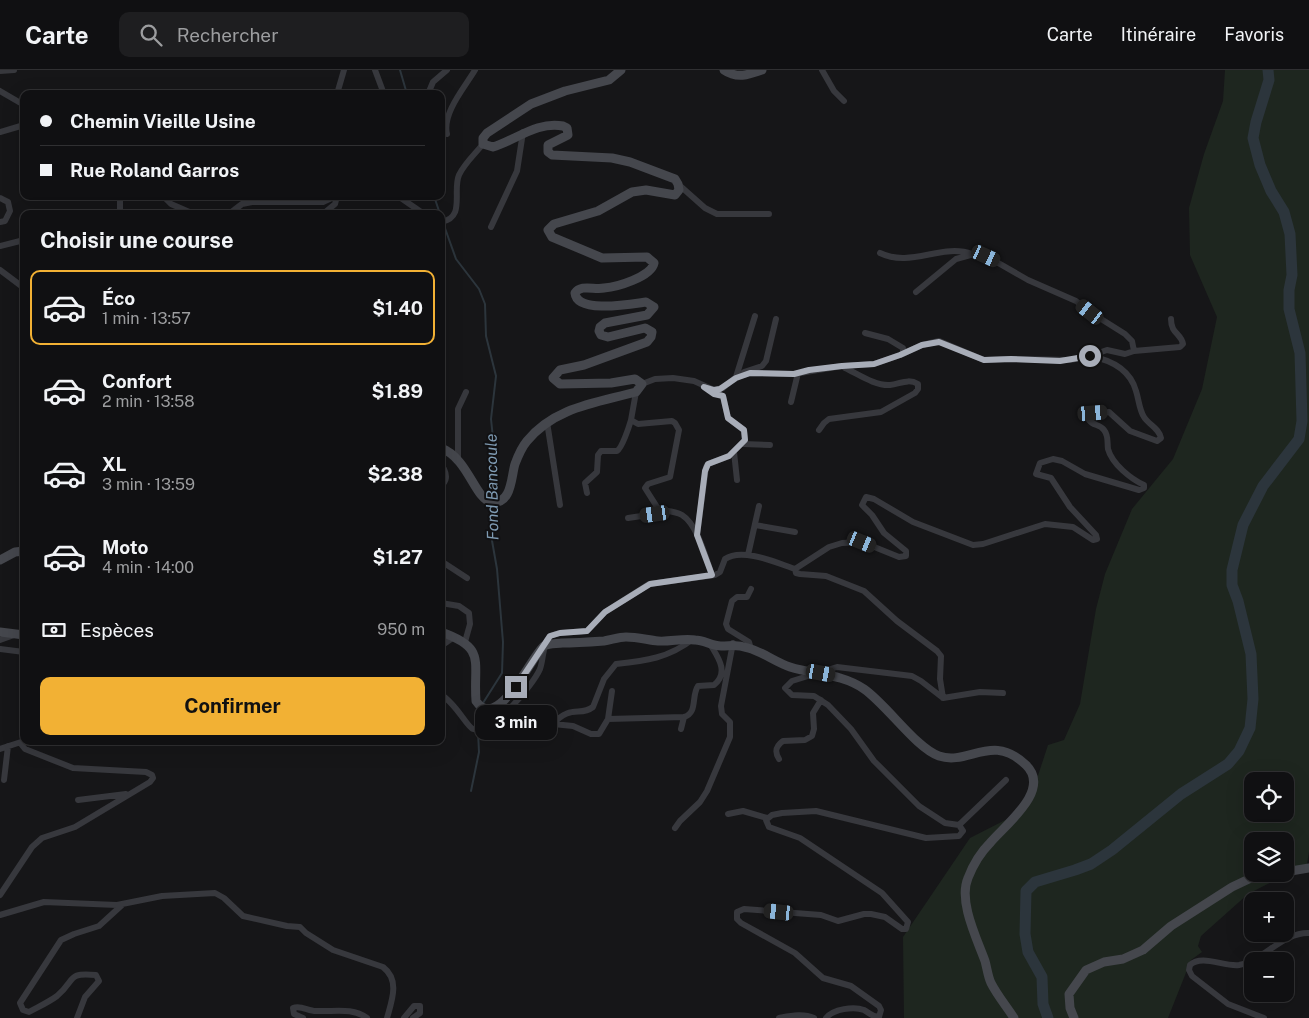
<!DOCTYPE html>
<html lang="fr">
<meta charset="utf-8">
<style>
:root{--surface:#101012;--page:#1e1e20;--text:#f1f3f6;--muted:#9c9d9f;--line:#303032;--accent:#f2b134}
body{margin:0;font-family:"Public Sans",sans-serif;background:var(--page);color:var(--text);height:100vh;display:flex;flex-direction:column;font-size:19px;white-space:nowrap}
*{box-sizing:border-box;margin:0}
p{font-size:16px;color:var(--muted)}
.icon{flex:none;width:28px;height:28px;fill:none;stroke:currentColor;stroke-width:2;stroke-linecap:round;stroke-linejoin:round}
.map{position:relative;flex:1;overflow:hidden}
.sheet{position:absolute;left:20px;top:140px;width:425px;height:535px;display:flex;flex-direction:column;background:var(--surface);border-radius:10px;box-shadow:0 5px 20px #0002,0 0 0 1px var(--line)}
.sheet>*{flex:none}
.hud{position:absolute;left:20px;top:20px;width:425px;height:110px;border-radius:10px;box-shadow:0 5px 20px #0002,0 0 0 1px var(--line);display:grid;align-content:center;height:110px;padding:0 20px;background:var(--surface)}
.tools{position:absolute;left:1244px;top:702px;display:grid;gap:10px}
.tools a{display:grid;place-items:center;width:50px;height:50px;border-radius:10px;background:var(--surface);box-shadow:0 5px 20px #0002,0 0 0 1px var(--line);font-size:25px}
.end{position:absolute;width:22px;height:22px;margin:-11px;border:6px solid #a8adb8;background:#111;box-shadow:0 0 0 2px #111}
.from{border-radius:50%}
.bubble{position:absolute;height:35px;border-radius:10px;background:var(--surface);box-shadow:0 5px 20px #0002,0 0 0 1px var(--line);font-size:16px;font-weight:700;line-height:35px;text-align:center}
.car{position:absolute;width:15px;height:30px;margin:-15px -8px;border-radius:6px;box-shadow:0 0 4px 1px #0007;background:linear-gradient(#222 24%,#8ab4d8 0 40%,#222 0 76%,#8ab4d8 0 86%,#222 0)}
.hud b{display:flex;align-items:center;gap:18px;height:48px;font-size:19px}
.hud b+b{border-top:1px solid var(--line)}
.hud i{width:12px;height:12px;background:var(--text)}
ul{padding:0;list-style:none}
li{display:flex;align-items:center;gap:15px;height:75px;margin:0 10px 8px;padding:0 10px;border:2px solid transparent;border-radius:10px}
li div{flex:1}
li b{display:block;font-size:19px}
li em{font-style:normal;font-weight:700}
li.current{border-color:var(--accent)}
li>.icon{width:45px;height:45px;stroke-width:1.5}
h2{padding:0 20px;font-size:22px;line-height:60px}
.pay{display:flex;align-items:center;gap:12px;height:55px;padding:0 20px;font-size:19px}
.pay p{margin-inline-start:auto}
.button{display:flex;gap:10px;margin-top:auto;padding:10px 20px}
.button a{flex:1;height:58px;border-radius:10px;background:var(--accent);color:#111;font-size:20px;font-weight:700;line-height:58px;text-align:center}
header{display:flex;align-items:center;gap:30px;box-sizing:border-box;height:70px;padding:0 25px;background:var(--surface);border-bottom:1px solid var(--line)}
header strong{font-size:24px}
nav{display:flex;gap:28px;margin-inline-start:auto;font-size:18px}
.search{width:350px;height:45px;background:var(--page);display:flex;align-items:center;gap:12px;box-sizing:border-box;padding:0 18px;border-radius:10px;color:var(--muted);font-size:19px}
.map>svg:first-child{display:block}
.green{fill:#1e261f;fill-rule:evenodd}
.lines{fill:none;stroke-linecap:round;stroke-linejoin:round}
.stream{stroke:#2c353c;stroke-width:2}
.river{stroke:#2c353c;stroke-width:11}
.street{stroke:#37383d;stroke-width:6}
.secondary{stroke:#45474d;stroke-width:9}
.route{stroke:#a8adb8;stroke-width:6}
.labels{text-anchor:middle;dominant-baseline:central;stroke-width:4;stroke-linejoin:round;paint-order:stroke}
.water-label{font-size:16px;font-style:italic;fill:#7f9bb3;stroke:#111113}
</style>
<header>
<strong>Carte</strong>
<div class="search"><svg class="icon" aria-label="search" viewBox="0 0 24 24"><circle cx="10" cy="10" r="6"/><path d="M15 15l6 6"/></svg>Rechercher</div>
<nav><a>Carte</a><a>Itinéraire</a><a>Favoris</a></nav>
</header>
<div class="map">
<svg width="1309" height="948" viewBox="0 0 1309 948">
<rect width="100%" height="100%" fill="#161618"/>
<path class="green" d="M1225,0H1309V782L1307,794L1248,824L1201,866L1198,876L1202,882L1191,890L1168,948H904L903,867L970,768L1027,739L1048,675L1064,670L1080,634L1096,539L1105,504L1132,439L1173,389L1202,319L1217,247L1190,185L1189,138L1204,84L1223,31ZM1252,711H1285V744H1252ZM1252,771H1285V804H1252Z"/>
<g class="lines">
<path class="stream" d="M400,0L407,24
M434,126L440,144
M441,147L456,189L479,219L485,234L486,266L496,306L491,349L495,387L492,430
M483,633L502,603L503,572L497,499L491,465L492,434
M479,657L481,640
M471,721L479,682L478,662"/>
<path class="river" d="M1048,948L1043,934L1042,907L1028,882L1025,864L1026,821L1035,812L1075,800L1091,794L1112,780L1181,724L1228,694L1239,681L1250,658L1253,629L1251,584L1238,531L1232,515V500L1243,455L1263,416L1299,369L1302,351L1300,283L1289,239V220L1292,205L1290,164L1284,142L1271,121L1260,95L1253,68L1256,52L1269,10L1268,0"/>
<path class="street" d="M375,0L384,24
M822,0L834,21L844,31
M0,1L14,0
M0,21L24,35
M337,24L344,0
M428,24L433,12L447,0
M0,62L24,55
M447,64C442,43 465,17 475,0
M678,114L705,138L717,144H769
M163,126L171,134L194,144
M398,126L424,144
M0,128L8,132L10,141L5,151L0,152
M120,144V126
M229,144L242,134L252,132H323L336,126
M323,144L335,134L337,126
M441,152C466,148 452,121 459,105C464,94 475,84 483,74
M491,157L517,101L523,62
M0,176L24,170
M880,183C911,198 942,173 972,184
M0,200L24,218
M865,263L888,269L903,278V283
M1134,281L1180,277L1183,274C1181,263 1171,264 1171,249
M744,302L762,296L766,291L776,249
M736,307L755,246
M642,314L655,309L673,308L694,311L714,320L723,318L736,307L750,303L794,304L842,296L874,294L900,285L922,275L939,271L984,290L1011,289L1070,290L1090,286L1107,280L1125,284L1134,281L1132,271L1125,264L1090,242L1076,231L1028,210L986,186L974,184L956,189L916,222
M636,322L631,350L638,354L672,351L675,353L679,360L670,407L648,414L645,418L659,440C666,441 675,441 682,445C698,455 706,489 712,505
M791,332L798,303
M547,352L560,435
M819,360L824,353L829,349L881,342L915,323L918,319V314C908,308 900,314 890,315C875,316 858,304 845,298
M743,374L770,375
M734,382L737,410
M458,389V339L466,322
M441,397L444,399C447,405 447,412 441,415
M587,423L585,413L597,402L598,385L601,381H617C622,378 629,357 631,350
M628,448L655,444L659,440
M755,455L795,462
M697,465L706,397L708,394L729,386L745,370L744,360L728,348L723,326L709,320
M748,485L759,436
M441,491L467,508
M441,533L459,536L469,543L470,554L465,572
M0,570L14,565
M441,576L454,567
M0,579L24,582
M751,579L749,572L728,559L726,554L732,531L737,527H747L751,519
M441,625C455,632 467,657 473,659C492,665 533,615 540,599C544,588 542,575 550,566L559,563L587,561L605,542L649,514L715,505L720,502L725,489C742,477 777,493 795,499
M943,628L940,609L941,586L937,581L897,551L864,521L826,506L800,504L796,503L795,499L829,477L842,473L862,472L899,487L906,486V481L884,463L872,445L862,435L866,427L874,429L913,452L973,475L983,474L1045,454L1073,457L1093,470L1097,469L1096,465L1070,437L1051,408L1036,404L1040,393L1053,389L1062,391L1085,404L1139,420L1144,418V415C1131,409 1112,394 1108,379C1107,373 1109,366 1104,360C1100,354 1093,356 1089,350V346L1093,343L1109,342L1130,361L1157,371L1161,368C1159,358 1149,355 1144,347C1139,339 1139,330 1136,321C1130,299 1111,290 1090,286
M684,647C698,643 691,626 698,616L714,615C730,602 717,586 710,574
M608,649L612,621
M681,659L684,647L608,649L599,664H591L573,656L553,654C571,634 580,647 593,637L604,609L616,594C645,591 669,588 693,569
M0,679L21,672
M779,689C774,681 776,676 783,671L805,670L812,666L814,659L813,643L821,630
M4,710L8,676
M78,730L126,724
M728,744L743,741L767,748
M959,755L1006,710
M675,758L680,751L700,732L707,721L730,667V652L722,644L721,636L733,573
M0,825L32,777L42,768L75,757L150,712L153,708L152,705L146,702L73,698L25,679L21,674L24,670
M0,845L44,832L117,835L162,826L215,823L224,828L243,846L287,856L300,857L306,863L333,880L383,897C400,910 392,930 387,948
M77,948L85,927L99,911L96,905C66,902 76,910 57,926C49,932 38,937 29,942L23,940L20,933L61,870L74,864L99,856L122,835
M303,948L294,944L293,938C301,935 308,941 316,941C334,942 352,937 367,948
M404,948L414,936H420V943L413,948
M779,948C790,946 803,943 814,948
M826,948C833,939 854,936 864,940C870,943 872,947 879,947L881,940L879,936L851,916L823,908L795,883L741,853L737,849V842L744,839L821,845L838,851L864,844H871L885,847L902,859H906L908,852L882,823L800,768L769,757L766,750L772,745L782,743L816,741L926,768L959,766L963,761L959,755L945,753L919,736L874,691L851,659L828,635L814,626L792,625L785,618L792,611L837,597L912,606L921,611L943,628L980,622L1003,623
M1264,948L1228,934L1192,906L1189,900L1190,895C1202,884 1224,897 1239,895C1263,891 1283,862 1309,863"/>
<path class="secondary" d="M724,0C737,9 748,5 762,0
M441,378C468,388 475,429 491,432C512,435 511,407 515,394C518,386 521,378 527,371C555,337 596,333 636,322L642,314L635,309L611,313L560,314L553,308L560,300L584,295L647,272L651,267L652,262L645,258L608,267L601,265L599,261L600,257L605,253L647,245L654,237L646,232C631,234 577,244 575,223C581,214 594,220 604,218C617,217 651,207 654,193L647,187L602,188L552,167L548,160L554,154L598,141L632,122L646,120L675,125L679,120L678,114L675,109L630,92L612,88L552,85L548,82V75L568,65L567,58L563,56C537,51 516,70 493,77L483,74V68L487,63L531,34L565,21L609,10L621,0
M0,490L15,482L24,481
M0,562L24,565
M441,562C487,578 473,591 476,631C498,664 533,583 544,576C549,573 557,574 562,573C576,573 590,572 604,571C611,570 619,567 626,567C637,567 648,570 658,571C670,572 683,568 695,570C704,570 712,576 721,576C732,576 736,574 748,578C763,582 775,592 790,597C815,605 841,603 864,619C887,635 916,678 939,686C969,696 992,662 1026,695C1052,720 1005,755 990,773C980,783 973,795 968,808C958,831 977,869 985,891C987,898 988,907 991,913C997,925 1007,937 1014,948
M1285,802L1309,798
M1074,948L1070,938L1069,924L1086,900L1104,892L1123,889L1143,880L1171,856L1232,817L1251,808L1276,804"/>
</g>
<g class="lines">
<path class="route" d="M516,617L550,566L560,563L587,561L605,542L650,514L712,505L697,465L705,401L708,394L729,386L745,370L744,360L728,348L723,326L714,324L704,317L714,320L720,319L736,308L750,303L794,304L809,300L842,296L874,294L900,285L922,275L939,272L984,290L1011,289L1060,291L1090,286"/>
</g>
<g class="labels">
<g class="water-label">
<text transform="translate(492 417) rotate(-91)">Fond Bancoule</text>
</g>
</g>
</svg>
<div class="tools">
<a><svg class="icon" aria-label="locate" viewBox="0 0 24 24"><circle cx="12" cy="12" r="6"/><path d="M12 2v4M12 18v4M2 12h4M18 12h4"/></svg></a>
<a><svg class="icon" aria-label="layers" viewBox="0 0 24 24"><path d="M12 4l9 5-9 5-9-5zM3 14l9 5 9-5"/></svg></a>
<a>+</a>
<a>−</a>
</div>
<i class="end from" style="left:1090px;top:286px"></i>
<i class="end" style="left:516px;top:617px"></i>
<div class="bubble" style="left:475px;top:635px;width:82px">3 min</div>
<i class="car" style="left:986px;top:186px;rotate:115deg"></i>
<i class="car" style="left:1090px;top:242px;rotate:308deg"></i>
<i class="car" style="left:1093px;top:343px;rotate:86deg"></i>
<i class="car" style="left:655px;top:444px;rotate:262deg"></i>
<i class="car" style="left:862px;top:472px;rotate:112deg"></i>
<i class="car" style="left:821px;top:603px;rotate:100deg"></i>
<i class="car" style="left:779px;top:842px;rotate:276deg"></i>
<div class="hud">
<b><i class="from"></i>Chemin Vieille Usine</b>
<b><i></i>Rue Roland Garros</b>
</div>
<section class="sheet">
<h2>Choisir une course</h2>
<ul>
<li class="current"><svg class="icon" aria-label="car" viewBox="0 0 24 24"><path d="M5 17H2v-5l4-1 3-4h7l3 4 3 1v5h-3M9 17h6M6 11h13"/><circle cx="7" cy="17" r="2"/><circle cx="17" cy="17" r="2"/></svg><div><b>Éco</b><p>1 min · 13:57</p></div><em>$1.40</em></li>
<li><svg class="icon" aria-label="car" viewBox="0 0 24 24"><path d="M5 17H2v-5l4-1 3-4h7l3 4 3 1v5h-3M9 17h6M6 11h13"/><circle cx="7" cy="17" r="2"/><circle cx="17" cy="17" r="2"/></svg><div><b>Confort</b><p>2 min · 13:58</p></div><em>$1.89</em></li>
<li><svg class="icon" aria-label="car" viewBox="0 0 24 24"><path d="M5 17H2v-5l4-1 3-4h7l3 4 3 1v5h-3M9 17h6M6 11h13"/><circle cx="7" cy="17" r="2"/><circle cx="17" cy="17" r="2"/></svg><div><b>XL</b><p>3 min · 13:59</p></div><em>$2.38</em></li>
<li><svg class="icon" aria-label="car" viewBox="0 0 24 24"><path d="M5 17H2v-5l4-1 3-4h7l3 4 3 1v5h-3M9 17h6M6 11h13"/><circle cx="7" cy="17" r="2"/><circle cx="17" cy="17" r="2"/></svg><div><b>Moto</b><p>4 min · 14:00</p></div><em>$1.27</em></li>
</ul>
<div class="pay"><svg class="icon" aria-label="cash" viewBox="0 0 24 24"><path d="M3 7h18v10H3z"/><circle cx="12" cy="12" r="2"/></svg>Espèces<p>950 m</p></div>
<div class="button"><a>Confirmer</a></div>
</section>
</div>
